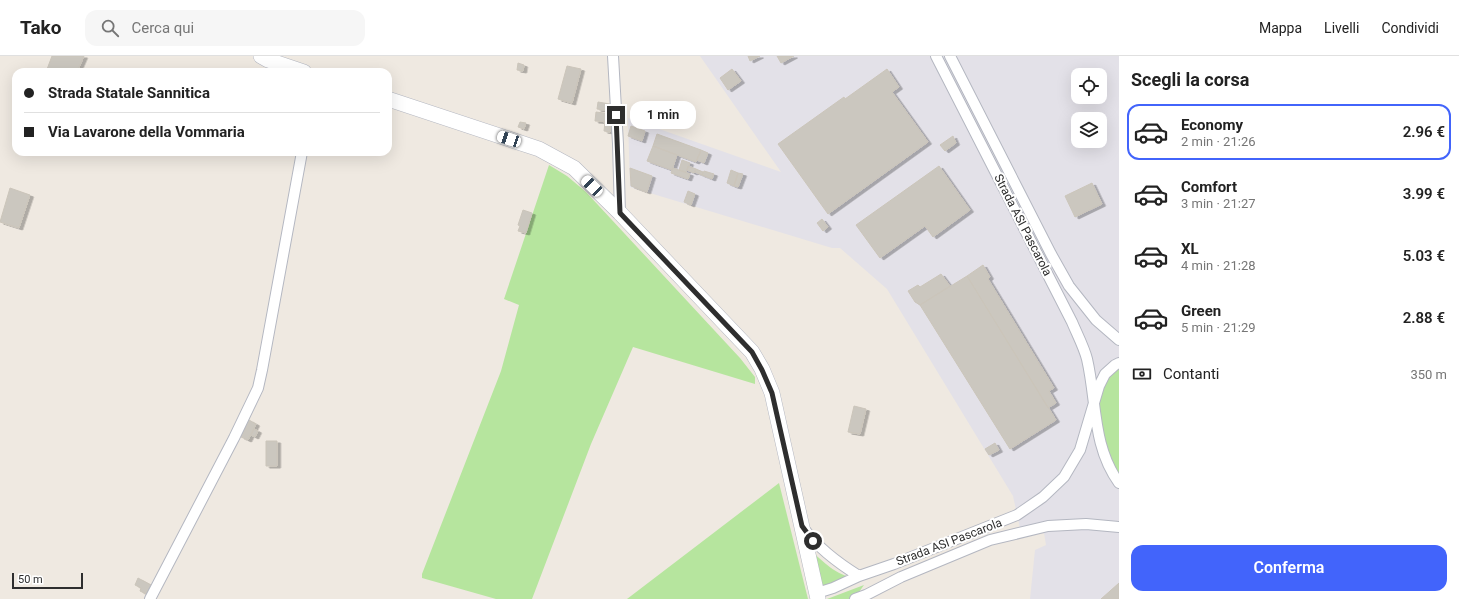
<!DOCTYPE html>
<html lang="it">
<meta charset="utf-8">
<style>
:root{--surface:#fff;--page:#f6f6f6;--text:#222;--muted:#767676;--line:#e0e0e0;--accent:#4264fb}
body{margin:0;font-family:Roboto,sans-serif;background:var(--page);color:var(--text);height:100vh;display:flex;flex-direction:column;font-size:15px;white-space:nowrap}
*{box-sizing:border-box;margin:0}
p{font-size:13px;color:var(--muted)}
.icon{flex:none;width:22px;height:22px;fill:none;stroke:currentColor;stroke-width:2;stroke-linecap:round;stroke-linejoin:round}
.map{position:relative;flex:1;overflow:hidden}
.side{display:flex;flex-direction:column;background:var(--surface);width:340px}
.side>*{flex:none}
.banner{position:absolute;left:12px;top:12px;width:380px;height:88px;border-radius:12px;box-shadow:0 4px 16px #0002;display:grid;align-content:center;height:88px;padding:0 12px;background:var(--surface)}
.controls{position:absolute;left:1071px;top:12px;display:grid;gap:8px}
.controls a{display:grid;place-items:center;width:36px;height:36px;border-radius:8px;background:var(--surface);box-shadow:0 4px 16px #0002;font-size:20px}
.scale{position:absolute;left:12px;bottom:10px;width:71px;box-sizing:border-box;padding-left:4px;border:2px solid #2e2e2e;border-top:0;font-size:11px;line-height:14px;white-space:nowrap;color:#2e2e2e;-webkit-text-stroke:3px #fff;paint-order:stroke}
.end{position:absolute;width:18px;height:18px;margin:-9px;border:5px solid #2e2e2e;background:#fff;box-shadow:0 0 0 2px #fff}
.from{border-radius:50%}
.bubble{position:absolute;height:28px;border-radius:12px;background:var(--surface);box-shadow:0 4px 16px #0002;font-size:13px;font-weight:600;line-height:28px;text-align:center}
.car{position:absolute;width:12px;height:24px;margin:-12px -6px;border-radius:5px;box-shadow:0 0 3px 1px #0007;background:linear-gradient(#fff 24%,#345 0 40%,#fff 0 76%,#345 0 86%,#fff 0)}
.banner b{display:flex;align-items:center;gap:14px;height:38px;font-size:15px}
.banner b+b{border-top:1px solid var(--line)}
.banner i{width:10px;height:10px;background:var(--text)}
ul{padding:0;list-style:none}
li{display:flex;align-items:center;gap:12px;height:56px;margin:0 8px 6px;padding:0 4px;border:2px solid transparent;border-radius:12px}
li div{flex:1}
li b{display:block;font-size:15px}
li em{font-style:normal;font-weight:600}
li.on{border-color:var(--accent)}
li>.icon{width:36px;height:36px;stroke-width:1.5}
h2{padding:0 12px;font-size:18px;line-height:48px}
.pay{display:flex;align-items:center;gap:10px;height:44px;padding:0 12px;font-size:15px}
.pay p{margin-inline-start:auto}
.cta{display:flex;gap:8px;margin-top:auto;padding:8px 12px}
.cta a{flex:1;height:46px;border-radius:12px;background:var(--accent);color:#fff;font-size:16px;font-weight:600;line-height:46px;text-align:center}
header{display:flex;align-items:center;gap:24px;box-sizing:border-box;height:56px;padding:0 20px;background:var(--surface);border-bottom:1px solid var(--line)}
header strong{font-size:19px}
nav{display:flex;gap:22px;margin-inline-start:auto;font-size:14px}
.search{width:280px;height:36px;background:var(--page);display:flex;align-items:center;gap:10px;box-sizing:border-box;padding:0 14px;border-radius:12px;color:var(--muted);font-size:15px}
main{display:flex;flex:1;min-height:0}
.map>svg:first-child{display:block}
.industrial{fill:#e3e1e8;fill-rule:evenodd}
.green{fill:#b6e59e}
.building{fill:#cbc7bf;stroke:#cbc5ba;filter:url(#shadow)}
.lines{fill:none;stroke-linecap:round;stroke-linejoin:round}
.minor-casing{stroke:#b4b7c1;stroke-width:12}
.secondary-casing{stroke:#b4b7c1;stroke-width:16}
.minor{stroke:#fff;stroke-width:10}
.secondary{stroke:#fff;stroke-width:15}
.route{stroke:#2e2e2e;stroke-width:5}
.labels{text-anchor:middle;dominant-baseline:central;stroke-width:4;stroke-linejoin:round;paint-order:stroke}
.street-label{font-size:12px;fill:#2e2e2e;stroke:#fff}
</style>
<header>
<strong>Tako</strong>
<div class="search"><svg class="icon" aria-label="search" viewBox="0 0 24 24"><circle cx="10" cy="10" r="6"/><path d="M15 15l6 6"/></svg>Cerca qui</div>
<nav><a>Mappa</a><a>Livelli</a><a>Condividi</a></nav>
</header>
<main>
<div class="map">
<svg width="1119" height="543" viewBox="0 0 1119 543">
<defs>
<filter id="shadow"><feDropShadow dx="3.5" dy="2" stdDeviation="0" flood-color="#0004"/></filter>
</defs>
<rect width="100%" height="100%" fill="#efe9e1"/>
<path class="industrial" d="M700,0H1119V543H1030L1035,494L1046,489L1044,477L1022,481L1013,440L887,233L840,192H832L630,131L628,62L781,116ZM1078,19H1100V41H1078ZM1078,63H1100V85H1078Z"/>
<path class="green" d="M549,109L567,120L586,136L740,302L755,321V328L633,291L591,388L532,543H496L422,522V518L501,315L519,249L504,243Z
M1119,311V419L1105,390L1098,346L1109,321Z
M779,427L808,543H627Z
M809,493C828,510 836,519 862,525L820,540Z
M864,529L854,543H827Z"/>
<path class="building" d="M52,0H84L77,16H46Z
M748,0H760L750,5Z
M777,0H794L781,7Z
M518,7L524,9L523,15L517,14Z
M567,10L581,13L572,47L558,43Z
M732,13L741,25L728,34L720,22Z
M887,13L899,31L892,36L928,86L828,158L778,88L844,41L845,43Z
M598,46L610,48L609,55L597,53Z
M596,56L612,58L610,66L595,65Z
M520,66L526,67L524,73L518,71Z
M605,66H610V76L604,75Z
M631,70L645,75L642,85L628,80Z
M657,78L701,94L696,106L653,90Z
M953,80L956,87L945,95L940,89Z
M653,90L677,99L672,114L647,105Z
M701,94L708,97L704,107L697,104Z
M682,104L690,107L686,116L679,114Z
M688,110L696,113L694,117L687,114Z
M939,110L970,154L933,181L925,170L880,202L856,169Z
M630,112L652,120L647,136L631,130Z
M673,112L690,118L688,123L671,117Z
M696,113L703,116L702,119L695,116Z
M731,114L738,117L734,130L727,127Z
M704,115L714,118L712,123L702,119Z
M738,117L743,118L738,131L734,130Z
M1092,127L1102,148L1075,161L1065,140Z
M10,132L30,139L19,172L0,166Z
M688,135L695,138L691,149L684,146Z
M523,154L532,157L526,177L518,175L520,170L518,169Z
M822,163L828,171L823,175L817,167Z
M983,209L990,221L988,223L1054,332L1049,335L1056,347L1048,352L967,220Z
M941,218L950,230L920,249L915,246L908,235L918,229L920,231Z
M967,220L1056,364L1010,393L920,249Z
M854,350L866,353L860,378L848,376Z
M249,364L256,368L248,384L241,381Z
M254,373L258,375L255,381L251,379Z
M266,385H277V410H266Z
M995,387L999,394L989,399L985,393Z
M138,522L151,529L146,538L140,535L141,532L135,529Z
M1119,527V543H1101Z"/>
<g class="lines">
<defs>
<path id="minor" d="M613,0L618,88L620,157
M936,0L1072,266C1077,278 1084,291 1087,303C1097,346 1092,390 1119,427
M950,0L1051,198L1069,230L1096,264L1119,284
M805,474C819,493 838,507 859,520
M817,537L833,532L859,520L894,508L1017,459L1043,441L1064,421L1080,394L1099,330L1105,318L1115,309L1119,307
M150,543L234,382L258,332L262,314L302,96
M855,543L866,539L901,521L990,484L1048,470L1086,468L1119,471"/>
<path id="secondary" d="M261,0L268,4L304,16
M388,43L539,93L574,112L620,157L752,296L762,313L772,337L818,543"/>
</defs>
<use href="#minor" class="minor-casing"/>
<use href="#secondary" class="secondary-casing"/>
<use href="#minor" class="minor"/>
<use href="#secondary" class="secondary"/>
</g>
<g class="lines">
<path class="route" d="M616,59L620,157L752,296L762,314L772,337L802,470L813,485"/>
</g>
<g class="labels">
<g class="street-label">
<text transform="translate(1023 169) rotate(63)">Strada ASI Pascarola</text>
<text transform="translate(949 486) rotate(-21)">Strada ASI Pascarola</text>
</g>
</g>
</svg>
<div class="controls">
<a><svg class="icon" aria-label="locate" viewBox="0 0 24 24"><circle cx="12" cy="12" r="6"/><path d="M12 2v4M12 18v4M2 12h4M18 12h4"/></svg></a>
<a><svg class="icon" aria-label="layers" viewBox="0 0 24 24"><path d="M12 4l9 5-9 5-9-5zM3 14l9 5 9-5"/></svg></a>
</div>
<div class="scale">50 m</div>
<i class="end from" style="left:813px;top:485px"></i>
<i class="end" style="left:616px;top:59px"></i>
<div class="bubble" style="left:630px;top:45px;width:66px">1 min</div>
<i class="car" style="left:509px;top:83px;rotate:288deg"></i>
<i class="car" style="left:592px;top:130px;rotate:314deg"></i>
<div class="banner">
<b><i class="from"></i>Strada Statale Sannitica</b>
<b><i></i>Via Lavarone della Vommaria</b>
</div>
</div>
<section class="side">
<h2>Scegli la corsa</h2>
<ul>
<li class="on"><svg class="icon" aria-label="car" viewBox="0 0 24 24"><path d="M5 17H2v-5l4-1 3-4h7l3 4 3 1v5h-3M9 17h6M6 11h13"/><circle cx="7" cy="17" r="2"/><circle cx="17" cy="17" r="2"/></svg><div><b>Economy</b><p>2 min · 21:26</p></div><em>2.96 €</em></li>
<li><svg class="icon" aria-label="car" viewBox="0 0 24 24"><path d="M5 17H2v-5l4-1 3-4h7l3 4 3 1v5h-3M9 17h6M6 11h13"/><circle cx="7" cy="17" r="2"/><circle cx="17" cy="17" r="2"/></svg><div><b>Comfort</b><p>3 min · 21:27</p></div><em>3.99 €</em></li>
<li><svg class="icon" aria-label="car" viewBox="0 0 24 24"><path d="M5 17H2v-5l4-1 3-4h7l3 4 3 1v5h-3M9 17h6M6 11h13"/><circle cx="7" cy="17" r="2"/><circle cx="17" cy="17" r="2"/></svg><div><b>XL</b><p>4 min · 21:28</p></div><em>5.03 €</em></li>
<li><svg class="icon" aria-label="car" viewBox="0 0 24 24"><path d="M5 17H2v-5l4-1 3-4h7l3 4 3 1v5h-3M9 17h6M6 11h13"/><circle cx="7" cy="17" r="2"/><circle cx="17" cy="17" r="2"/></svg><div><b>Green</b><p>5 min · 21:29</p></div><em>2.88 €</em></li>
</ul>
<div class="pay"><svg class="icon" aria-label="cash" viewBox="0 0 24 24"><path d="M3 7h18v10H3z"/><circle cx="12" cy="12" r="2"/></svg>Contanti<p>350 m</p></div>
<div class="cta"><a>Conferma</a></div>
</section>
</main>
